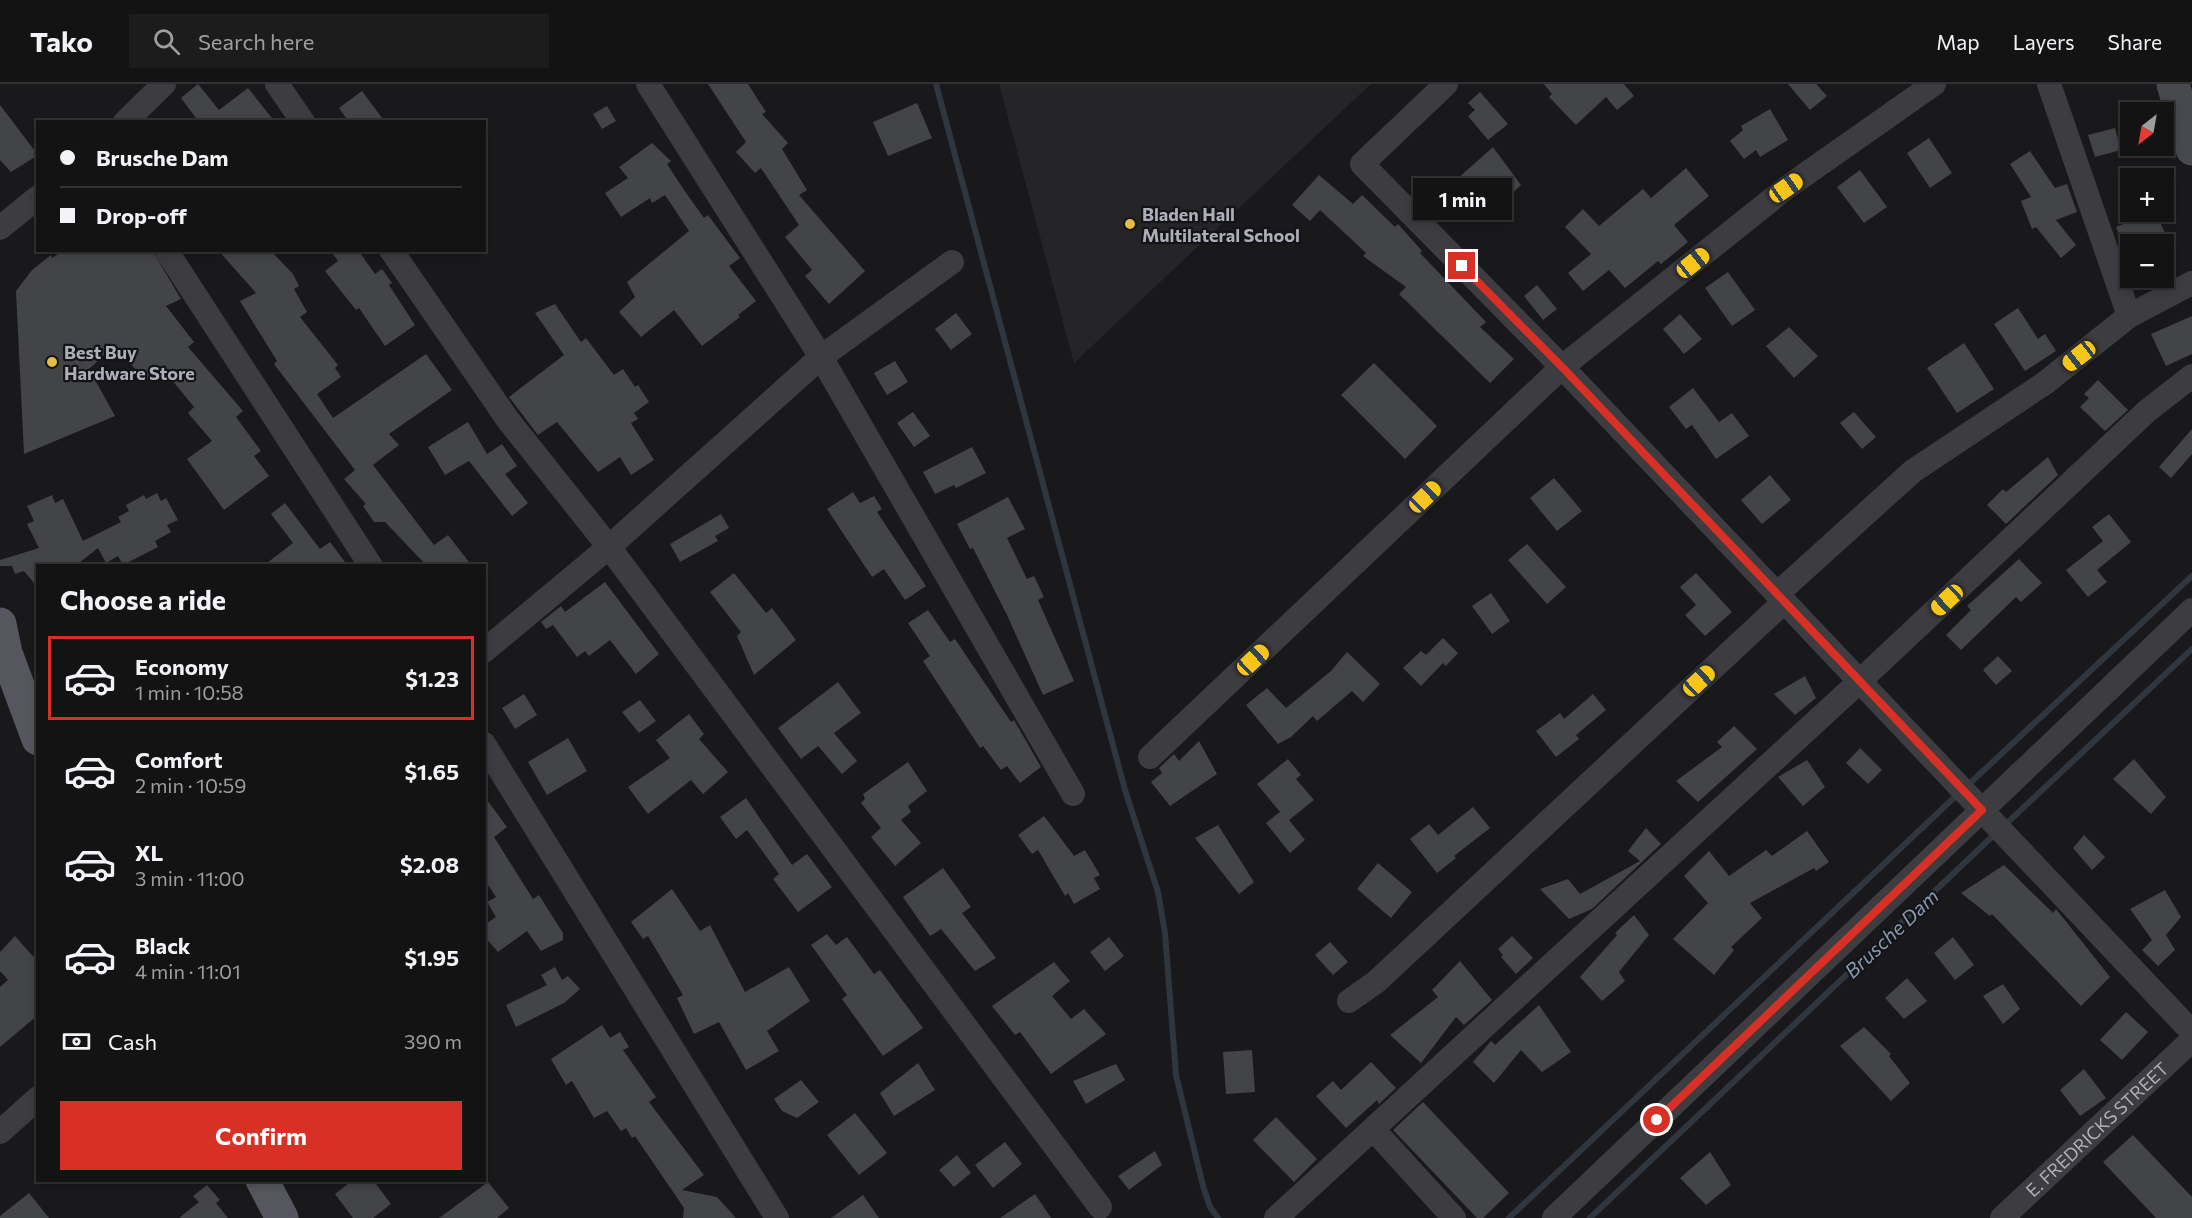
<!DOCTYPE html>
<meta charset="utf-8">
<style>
:root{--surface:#131314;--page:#1c1c1d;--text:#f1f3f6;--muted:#9d9ea0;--line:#323234;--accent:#d93025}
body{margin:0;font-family:Commissioner,sans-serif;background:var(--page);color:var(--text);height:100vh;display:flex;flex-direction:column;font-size:22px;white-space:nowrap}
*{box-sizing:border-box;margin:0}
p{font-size:20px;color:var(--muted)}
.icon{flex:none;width:33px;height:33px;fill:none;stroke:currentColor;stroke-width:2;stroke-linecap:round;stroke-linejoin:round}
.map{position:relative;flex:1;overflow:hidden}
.side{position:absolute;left:36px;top:480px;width:450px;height:618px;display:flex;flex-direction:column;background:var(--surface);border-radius:0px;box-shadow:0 3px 9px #0003,0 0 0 2px var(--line)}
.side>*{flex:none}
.guide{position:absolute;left:36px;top:36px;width:450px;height:132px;border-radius:0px;box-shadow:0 3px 9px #0003,0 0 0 2px var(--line);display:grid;align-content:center;height:132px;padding:0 24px;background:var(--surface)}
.needle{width:39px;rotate:211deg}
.buttons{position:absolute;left:2120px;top:18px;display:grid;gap:12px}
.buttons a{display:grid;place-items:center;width:54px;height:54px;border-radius:0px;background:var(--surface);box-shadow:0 3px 9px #0003,0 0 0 2px var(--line);font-size:30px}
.end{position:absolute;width:27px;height:27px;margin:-14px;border:8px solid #d93025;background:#fff;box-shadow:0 0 0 3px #fff}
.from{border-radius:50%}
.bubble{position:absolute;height:42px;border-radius:0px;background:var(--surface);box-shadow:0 3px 9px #0003,0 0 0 2px var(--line);font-size:20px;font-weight:700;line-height:42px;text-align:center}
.car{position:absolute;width:18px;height:36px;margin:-18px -9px;border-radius:8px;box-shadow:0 0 4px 2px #0007;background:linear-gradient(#f5c518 24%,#345 0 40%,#f5c518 0 76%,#345 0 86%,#f5c518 0)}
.guide b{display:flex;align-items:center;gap:21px;height:57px;font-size:22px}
.guide b+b{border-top:2px solid var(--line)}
.guide i{width:15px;height:15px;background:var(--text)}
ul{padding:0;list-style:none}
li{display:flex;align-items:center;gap:18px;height:84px;margin:0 12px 9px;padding:0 12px;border:3px solid transparent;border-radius:0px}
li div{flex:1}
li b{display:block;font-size:22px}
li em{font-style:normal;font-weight:700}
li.on{border-color:var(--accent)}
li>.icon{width:54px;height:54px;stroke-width:1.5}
h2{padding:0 24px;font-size:27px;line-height:72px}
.pay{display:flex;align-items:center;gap:15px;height:66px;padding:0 24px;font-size:22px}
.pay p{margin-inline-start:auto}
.cta{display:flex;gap:12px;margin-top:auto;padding:12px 24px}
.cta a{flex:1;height:69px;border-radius:0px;background:var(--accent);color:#fff;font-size:24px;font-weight:700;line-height:69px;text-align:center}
header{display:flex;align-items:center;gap:36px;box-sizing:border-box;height:84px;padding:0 30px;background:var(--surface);border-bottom:2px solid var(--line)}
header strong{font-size:28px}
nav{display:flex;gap:33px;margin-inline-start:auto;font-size:21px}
.search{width:420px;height:54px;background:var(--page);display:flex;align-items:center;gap:15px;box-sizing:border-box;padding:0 21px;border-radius:0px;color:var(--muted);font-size:22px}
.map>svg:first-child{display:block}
.built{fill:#252528}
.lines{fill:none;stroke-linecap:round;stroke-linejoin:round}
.stream{stroke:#2f363e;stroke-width:6}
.building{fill:#434448}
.minor{stroke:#3c3c41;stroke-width:24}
.secondary{stroke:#48494f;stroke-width:33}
.primary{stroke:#56575e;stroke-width:33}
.route{stroke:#d93025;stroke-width:8}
.poi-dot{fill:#e6bc46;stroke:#141416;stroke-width:2}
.labels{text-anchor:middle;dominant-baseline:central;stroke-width:4.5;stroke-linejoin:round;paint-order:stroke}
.poi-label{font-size:18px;font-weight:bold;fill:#acafb9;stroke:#141416;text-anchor:start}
.street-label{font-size:18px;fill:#acafb9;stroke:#141416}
.water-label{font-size:20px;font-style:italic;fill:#869ab2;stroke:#141416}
</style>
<header>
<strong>Tako</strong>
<div class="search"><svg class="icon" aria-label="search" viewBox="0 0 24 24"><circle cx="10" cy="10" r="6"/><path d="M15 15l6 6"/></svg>Search here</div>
<nav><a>Map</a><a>Layers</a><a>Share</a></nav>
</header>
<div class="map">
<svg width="2192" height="1134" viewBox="0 0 2192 1134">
<rect width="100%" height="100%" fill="#19191b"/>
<path class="built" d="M999,0H1371L1074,279Z"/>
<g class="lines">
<path class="stream" d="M936,0L1125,706L1158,808L1165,849L1176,991L1203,1102L1210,1123L1218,1134
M1967,702L2192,492
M2005,741L2192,565
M1509,1134L1959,709
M1590,1134L1997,748"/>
</g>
<path class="building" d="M198,0L219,26L248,4L275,38H199L181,14Z
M708,0H748L766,28L762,30L788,59L782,65L807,106L799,111L865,187L829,220L805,192L812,186L785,153L799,141L761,84L755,89L736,68L746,58Z
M1544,0H1624L1634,12L1617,26L1606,13L1576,41L1549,13L1552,10Z
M1788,0H1816L1827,12L1810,26Z
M362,7L385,38H349L339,24Z
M1480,8L1508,40L1488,56L1468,32L1475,26L1468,19Z
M917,19L932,54L888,72L873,38Z
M0,21L38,71L11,88L0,76Z
M607,22L616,37L602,45L593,30Z
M1770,25L1788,56L1760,73L1756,66L1744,75L1730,57L1743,46L1741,42Z
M2115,44L2121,66L2095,73L2088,51Z
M1929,54L1952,89L1930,104L1907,69Z
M652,59L671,77L667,80L684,106L704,134L708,131L740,174L729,182L756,217L738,231L740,233L702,262L674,226L641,253L619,228L635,213L627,198L689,147L665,111L652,119L650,114L621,133L605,109L628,94L619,83Z
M1493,63L1521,101L1490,131L1456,96Z
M2030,67L2055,104L2067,100L2077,128L2056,136L2076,161L2061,174L2036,143L2032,145L2021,117L2031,113L2010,80Z
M1686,84L1709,112L1674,141L1688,158L1661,180L1658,177L1625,204L1609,186L1583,207L1568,189L1591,170L1565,143L1583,125L1599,142L1643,105L1651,114Z
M1860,86L1887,123L1864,139L1837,103Z
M1319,91L1353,120L1362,111L1395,143L1398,140L1422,167L1420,169L1486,238L1480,243L1514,275L1490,299L1399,210L1406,203L1363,172L1366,169L1320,126L1310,137L1292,121Z
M2147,130L2151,139L2159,136L2170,160H2123L2116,143Z
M64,166H152L181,215L166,222L194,258L188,263L243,327L236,333L261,367L254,372L269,392L224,426L187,375L212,357L188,329L194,323L162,284L145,297L115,261L89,285L115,332L24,370L16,207L32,186L51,171L52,174Z
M218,166H270L293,190L299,202L294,205L307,228L300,233L338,281L335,284L341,293L317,310L333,334L426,270L452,306L389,350L399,361L373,381L434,461L448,451L472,482H427L385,438H374L363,422L366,420L344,395L355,386L274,280L277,277L240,217L256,209Z
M330,166H358L375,190L382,185L392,199L389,201L415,241L385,262L359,224L356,226L325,187L338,177Z
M1728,188L1755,226L1732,242L1705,204Z
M1537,201L1557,225L1543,236L1524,212Z
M555,220L581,258L586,254L614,291L623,285L635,303L638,301L649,318L634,329L638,335L631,339L654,376L631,391L620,373L598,388L557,338L538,351L509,313L564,271L535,229Z
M2018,224L2038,255L2045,250L2056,267L2025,287L1994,240Z
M956,229L972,250L951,266L935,245Z
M1680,230L1702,255L1684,270L1663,245Z
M2192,232V270L2166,282L2151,250Z
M1789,243L1818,272L1794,294L1766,262Z
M1964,259L1994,305L1957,329L1927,284Z
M895,277L908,298L887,311L874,289Z
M1374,279L1437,342L1405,375L1341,311Z
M2098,296L2128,326L2105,347L2080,323L2089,314L2084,310Z
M1693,304L1719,338L1732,329L1749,352L1716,375L1692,341L1686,345L1669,323Z
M913,328L930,352L914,363L897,339Z
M1854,328L1876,353L1862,365L1840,339Z
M468,338L487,370L502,360L517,382L505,390L528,419L512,432L469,377L445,391L428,363Z
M2192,345V370L2171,394L2159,383Z
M972,363L986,389L956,404L954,401L935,410L923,388Z
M2048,373L2058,391L2006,440L1987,421L2003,405L2006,408Z
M1770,391L1791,416L1762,440L1741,416Z
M1554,394L1582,427L1557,447L1530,414Z
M853,408L860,419L874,412L882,425L877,428L926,502L905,516L884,485L872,493L827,425Z
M157,409L161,417L166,414L178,436L167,441L171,448L155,457L158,463L123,481L118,472L106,479L98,464L75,482H38V504L24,487L15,490L12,482H0V476L39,464L27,440L34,437L27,422L52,411L55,419L63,415L83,457L121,438L118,433L129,427L126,421L144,411L146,415Z
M1008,413L1025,445L1007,454L1027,495L1034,492L1044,513L1038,516L1074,597L1043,611L1007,531L973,464L970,465L957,440Z
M285,419L320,465L330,458L348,482H263L293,459L271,430Z
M721,430L729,444L715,452L718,457L680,478L670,460Z
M2109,430L2131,458L2097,486L2107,498L2088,513L2066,486L2103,457L2092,443Z
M1527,460L1566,503L1547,520L1508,476Z
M2019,475L2042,499L2021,518L2016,513L1961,566L1946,551L1971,526L1967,522Z
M734,489L766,529L772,524L796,556L754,591L737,552L741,548L710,508Z
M1696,489L1732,528L1705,552L1685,531L1696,521L1680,503Z
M605,498L659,570L636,590L610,556L589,572L585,567L577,573L553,541L546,545L541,538L561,522L565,528Z
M1491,509L1510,537L1492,550L1472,522Z
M928,526L950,558L955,555L1011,638L1014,636L1041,683L1020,699L1007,682L1001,686L983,662L980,664L923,577L930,572L908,539Z
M1443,554L1458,569L1446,582L1443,579L1421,602L1403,584L1421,567L1426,571Z
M1347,568L1380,600L1363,618L1352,607L1317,637L1313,632L1291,653L1278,660L1246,621L1267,604L1286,624L1331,587Z
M1998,572L2012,587L1996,601L1983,586Z
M1805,592L1816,614L1795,631L1774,610Z
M838,598L861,629L834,649L857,677L842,690L818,662L801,675L778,644Z
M524,610L537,631L515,645L502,624Z
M1593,610L1606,626L1576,651L1579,655L1556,673L1536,647L1560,629L1564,635Z
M640,616L656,637L639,649L622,628Z
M689,630L704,650L699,655L728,688L703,710L691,696L648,730L628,703L670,674L656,656Z
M1734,642L1757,665L1698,718L1676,697L1722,663L1717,658Z
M568,654L587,687L547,711L528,678Z
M1199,657L1217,690L1170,722L1151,698L1162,689L1159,684L1174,670L1179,677Z
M1860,664L1882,686L1868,700L1846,679Z
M1288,675L1301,691L1296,695L1314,716L1289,736L1305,756L1290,769L1266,739L1280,728L1257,700Z
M2134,675L2166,713L2151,730L2113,695Z
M1807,676L1825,703L1803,722L1778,693Z
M908,678L927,707L908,722L911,728L901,736L921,759L895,782L871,753L881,744L861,719L865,715L863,710Z
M484,712L507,743L494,753L533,815L539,811L563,849V856L541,867L527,847L498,868L484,852V841L496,833L487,818L496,813L484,795Z
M746,714L792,781L807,770L832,803L798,828L773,795L779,790L747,746L736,755L720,733Z
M1473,723L1490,744L1454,772L1456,774L1437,789L1410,755L1429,740L1438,751Z
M1044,732L1074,772L1085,766L1100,791L1094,794L1100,805L1074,820L1068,809L1065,812L1038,766L1032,770L1018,751Z
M1218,741L1254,798L1239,810L1195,754Z
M1646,744L1661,760L1592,825L1569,835L1540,805L1568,795L1580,810L1640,777L1628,767Z
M1807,747L1829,778L1816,787L1814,784L1750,819L1762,834L1731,863L1734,866L1714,891L1673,855L1708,819L1684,792L1709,767L1729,792L1766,766L1772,772Z
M2084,751L2105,773L2092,786L2073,764Z
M1378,779L1412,808L1391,834L1357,805Z
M2004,781L2053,829L2056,825L2110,893L2081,922L1992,830L1990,832L1961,809Z
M943,784L971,823L962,829L996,874L975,887L941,845L930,852L903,813Z
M672,805L700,847L710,841L745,908L789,883L810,917L767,947L779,967L746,986L719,938L694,950L677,914L683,911L648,852L643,855L631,838Z
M2165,806L2181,833L2166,851L2175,866L2158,882L2142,866L2152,856L2130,825Z
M1634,831L1649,851L1619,888L1625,897L1602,917L1580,893L1617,851L1615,849Z
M827,850L836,861L847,853L874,890L880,886L923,944L883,972L842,915L847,911L811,861Z
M15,852L38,878V931L0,963V903L8,896L0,887V868Z
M1512,852L1533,874L1516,890L1501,873L1503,871L1498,865Z
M1109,853L1124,872L1105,887L1090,868Z
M1953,853L1974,881L1955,896L1934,869Z
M1330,858L1348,878L1333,891L1315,871Z
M1460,877L1492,916L1464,941L1456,933L1421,979L1390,951L1438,913L1432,906Z
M1054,878L1070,897L1052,912L1071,935L1084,925L1106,950L1051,990L1020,948L1015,951L992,922Z
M555,883L562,896L568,892L580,905L564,919L516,943L506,921L547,901L541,891Z
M1907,894L1927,917L1904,935L1885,914Z
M2003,900L2020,925L2003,940L1983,912Z
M1539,921L1571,968L1542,988L1521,966L1494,999L1473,978L1491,957L1495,961Z
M2126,928L2148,948L2122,976L2100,956Z
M602,941L610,954L620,948L629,963L623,966L656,1013L649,1018L704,1091L682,1106L717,1113L736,1134H683L684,1124L635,1052L632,1054L626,1044L621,1047L607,1027L594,1034L572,997L566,1001L551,975Z
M1864,943L1891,970L1889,972L1910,999L1891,1017L1840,962Z
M1252,966L1255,1008L1226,1010L1223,968Z
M1371,978L1396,1004L1379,1020L1377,1016L1346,1044L1316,1012L1333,997L1341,1006Z
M918,979L935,1006L894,1032L880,1009Z
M1116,980L1125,996L1086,1020L1073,997Z
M2084,985L2106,1014L2080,1032L2060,1006Z
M801,996L819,1018L797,1034L782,1027L774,1015Z
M1423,1018L1509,1109L1483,1134H1477L1393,1046Z
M855,1029L887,1069L859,1091L827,1051Z
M1276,1033L1317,1075L1294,1098L1253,1056Z
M2133,1051L2192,1113V1134H2156L2103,1078Z
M1005,1058L1022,1080L993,1104L975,1081Z
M1155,1067L1162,1081L1129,1106L1118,1092Z
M1710,1068L1731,1101L1706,1121L1680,1094Z
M957,1071L971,1089L954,1103L939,1086Z
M353,1096H373L391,1120L373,1134H353L335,1110Z
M488,1098L509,1124L497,1134H439Z
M207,1101L220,1116L216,1119L228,1134H179L199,1118L193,1112Z
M29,1109L49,1134H0V1132Z
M1035,1110L1051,1134H1000Z
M863,1111L879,1134H831Z"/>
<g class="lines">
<g class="minor">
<path d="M277,0L303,38"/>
<path d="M648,0L821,273L1073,710"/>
<path d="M1446,0L1362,80L1562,283L2192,948"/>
<path d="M2049,0L2129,232"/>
<path d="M125,38L164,0"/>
<path d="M0,144L38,113"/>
<path d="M166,166L371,482"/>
<path d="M391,166L508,336L609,463L1100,1123"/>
<path d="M1777,510L1913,387L2045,299L2129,232L2192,199"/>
<path d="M484,567L609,463L821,273L952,178"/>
<path d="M484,660L777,1134"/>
<path d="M1150,673L1562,283L1786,104L1934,0"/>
<path d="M1349,917L1376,898L1784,518"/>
<path d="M1373,1045L1454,1134"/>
<path d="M0,1048L38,1014"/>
<path d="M1276,1134L1860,597L2147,327L2192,292"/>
<path d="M1554,1134L2192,526"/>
<path id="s1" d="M2002,1134L2192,956"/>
</g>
<path class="secondary" d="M2173,0L2192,65"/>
<path class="primary" d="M0,540L6,569L38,655
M262,1096L282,1134"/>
</g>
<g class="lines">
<path class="route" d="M1462,182L1562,283L1982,726L1657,1036"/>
</g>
<g class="poi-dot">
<circle cx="1130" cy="140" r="6"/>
<circle cx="52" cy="278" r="6"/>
</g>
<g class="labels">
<g class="poi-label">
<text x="1142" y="130">Bladen Hall<tspan x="1142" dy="21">Multilateral School</tspan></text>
<text x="64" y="268">Best Buy<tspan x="64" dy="21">Hardware Store</tspan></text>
</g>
<g class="street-label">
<text stroke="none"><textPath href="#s1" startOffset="130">E. FREDRICKS STREET</textPath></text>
</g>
<g class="water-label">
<text transform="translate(1891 849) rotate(-43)">Brusche Dam</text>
</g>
</g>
</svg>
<div class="buttons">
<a><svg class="needle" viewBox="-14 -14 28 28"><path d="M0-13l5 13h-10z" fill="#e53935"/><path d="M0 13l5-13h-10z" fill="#9d9ea0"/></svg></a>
<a>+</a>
<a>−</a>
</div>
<i class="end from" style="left:1657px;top:1036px"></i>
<i class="end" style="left:1462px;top:182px"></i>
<div class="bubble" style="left:1413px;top:94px;width:99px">1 min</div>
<i class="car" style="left:1786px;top:104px;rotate:55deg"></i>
<i class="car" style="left:1693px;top:179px;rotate:51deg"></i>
<i class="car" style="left:2079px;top:272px;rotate:232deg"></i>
<i class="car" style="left:1425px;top:413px;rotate:46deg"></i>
<i class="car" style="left:1947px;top:516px;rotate:227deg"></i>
<i class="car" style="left:1253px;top:576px;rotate:47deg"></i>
<i class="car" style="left:1699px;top:597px;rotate:47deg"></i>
<div class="guide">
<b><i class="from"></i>Brusche Dam</b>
<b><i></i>Drop-off</b>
</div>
<section class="side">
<h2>Choose a ride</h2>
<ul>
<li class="on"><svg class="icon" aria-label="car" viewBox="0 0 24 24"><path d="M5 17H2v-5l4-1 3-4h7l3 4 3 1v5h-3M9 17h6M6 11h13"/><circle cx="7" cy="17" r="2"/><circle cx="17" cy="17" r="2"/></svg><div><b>Economy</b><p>1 min · 10:58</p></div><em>$1.23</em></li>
<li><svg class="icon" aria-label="car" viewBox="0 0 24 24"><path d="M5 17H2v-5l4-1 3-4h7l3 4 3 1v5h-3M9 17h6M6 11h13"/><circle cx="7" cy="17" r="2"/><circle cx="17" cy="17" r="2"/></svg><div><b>Comfort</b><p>2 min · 10:59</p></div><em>$1.65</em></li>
<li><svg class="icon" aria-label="car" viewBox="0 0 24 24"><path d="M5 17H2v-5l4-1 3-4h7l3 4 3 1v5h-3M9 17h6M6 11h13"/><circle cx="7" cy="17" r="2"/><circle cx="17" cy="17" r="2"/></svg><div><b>XL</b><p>3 min · 11:00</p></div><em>$2.08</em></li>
<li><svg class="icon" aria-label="car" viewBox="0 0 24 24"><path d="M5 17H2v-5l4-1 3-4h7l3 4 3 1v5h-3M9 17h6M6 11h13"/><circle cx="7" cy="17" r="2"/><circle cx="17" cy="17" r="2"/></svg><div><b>Black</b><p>4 min · 11:01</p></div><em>$1.95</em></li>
</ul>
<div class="pay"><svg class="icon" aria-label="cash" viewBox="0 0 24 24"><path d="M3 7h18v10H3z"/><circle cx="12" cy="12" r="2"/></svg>Cash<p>390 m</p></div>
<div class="cta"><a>Confirm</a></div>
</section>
</div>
